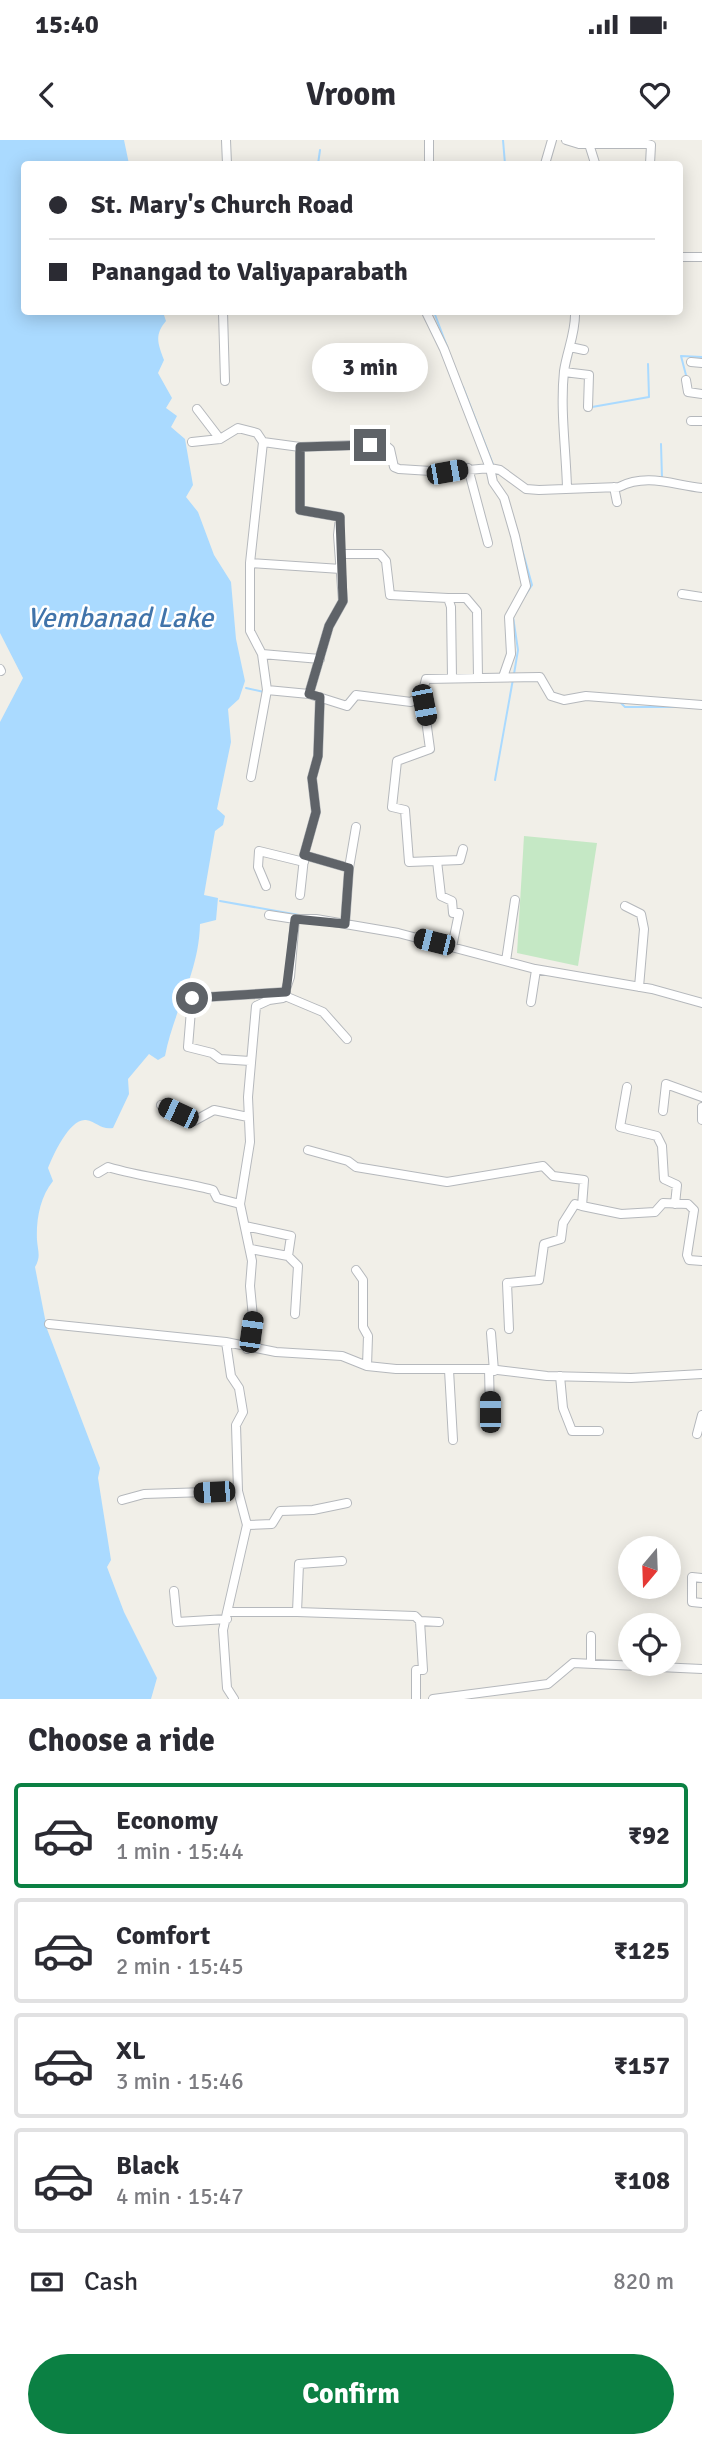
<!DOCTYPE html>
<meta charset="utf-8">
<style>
:root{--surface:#fff;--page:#f2f2f3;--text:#2b2b33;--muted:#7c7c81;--line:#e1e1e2;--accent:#0b8043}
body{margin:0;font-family:Signika,sans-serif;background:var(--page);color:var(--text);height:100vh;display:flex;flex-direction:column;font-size:26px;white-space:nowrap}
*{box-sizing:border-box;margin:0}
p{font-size:23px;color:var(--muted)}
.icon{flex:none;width:38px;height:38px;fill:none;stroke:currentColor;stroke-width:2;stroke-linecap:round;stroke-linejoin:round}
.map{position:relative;height:1559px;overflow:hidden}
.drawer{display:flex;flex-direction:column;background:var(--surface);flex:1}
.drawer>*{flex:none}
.top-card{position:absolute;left:21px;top:21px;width:662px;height:154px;border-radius:7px;box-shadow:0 4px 18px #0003;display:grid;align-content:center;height:154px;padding:0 28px;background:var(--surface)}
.needle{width:46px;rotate:199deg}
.tools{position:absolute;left:618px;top:1396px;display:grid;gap:14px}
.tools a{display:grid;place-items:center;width:63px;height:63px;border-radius:50%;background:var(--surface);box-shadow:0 4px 18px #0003;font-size:35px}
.end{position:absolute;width:32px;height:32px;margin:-16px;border:9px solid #5f6368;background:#fff;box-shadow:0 0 0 4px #fff}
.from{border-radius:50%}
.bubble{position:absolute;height:49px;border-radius:24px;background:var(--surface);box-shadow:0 4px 18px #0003;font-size:23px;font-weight:700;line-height:49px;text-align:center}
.car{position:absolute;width:21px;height:42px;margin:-21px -10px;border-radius:9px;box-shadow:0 0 5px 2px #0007;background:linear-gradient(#222 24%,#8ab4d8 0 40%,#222 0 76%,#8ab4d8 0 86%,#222 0)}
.top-card b{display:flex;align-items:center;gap:24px;height:66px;font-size:26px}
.top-card b+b{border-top:2px solid var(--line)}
.top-card i{width:18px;height:18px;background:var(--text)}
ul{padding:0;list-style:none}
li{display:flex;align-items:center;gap:21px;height:105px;margin:0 14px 10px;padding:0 14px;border:4px solid var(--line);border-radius:7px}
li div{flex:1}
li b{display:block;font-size:26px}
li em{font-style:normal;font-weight:700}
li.selected{border-color:var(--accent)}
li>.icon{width:63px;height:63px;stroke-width:1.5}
h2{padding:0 28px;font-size:32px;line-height:84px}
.pay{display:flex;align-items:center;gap:18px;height:77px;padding:0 28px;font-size:26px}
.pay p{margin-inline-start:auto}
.cta{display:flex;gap:14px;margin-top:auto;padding:14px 28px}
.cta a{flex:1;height:80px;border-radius:42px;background:var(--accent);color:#fff;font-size:28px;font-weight:700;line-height:80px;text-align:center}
.status{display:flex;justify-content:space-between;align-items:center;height:49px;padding:0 35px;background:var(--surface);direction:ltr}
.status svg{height:19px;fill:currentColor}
header{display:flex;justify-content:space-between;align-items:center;height:91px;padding:0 28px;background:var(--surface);font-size:32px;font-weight:700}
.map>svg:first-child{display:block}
.green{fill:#c5e8c5}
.water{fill:#aadaff}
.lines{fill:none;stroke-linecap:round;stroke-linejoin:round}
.stream{stroke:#aadaff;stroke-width:2}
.minor-casing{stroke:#b5b8bc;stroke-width:10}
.minor{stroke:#fff;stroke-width:8}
.route{stroke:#5f6368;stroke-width:9}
.labels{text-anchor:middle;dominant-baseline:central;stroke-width:5;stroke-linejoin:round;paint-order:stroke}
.water-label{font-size:28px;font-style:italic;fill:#4174aa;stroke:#fff}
</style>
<div class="status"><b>15:40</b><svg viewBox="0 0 49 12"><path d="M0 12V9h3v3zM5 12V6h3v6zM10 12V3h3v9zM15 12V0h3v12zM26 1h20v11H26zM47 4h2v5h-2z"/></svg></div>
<header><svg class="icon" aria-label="back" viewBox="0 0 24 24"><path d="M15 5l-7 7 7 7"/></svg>Vroom<svg class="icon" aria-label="heart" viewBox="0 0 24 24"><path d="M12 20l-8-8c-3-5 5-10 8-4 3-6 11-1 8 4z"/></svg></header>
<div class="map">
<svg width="702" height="1559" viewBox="0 0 702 1559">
<rect width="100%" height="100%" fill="#f1efe8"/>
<path class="green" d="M524,696L597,703L578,826L517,813Z"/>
<path class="water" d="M0,0H124L129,24H24V172H163L166,181C154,195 158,204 164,220L158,233L172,258L166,268L177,276L171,287L185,299L193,345L186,357L198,372L214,415L231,442L236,499L245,541L239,559L228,569L231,602L217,669L225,676L223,685L215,691L204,755L218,758L216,780L200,784C199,833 174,869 165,916L158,920L149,914L128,939L129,954L113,988C101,990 97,982 86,980C70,978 53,1015 48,1028L53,1041C40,1057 36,1080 37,1100C38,1112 41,1117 35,1127L47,1189L100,1328L98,1338L111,1420L107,1427L124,1472L157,1538L151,1559H0V582L23,538L0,493Z"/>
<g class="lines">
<path class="stream" d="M503,0L505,24
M318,24L320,10
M434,172L448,209
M687,239L681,216L702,217
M463,247L494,327
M592,267L649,257L648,224
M661,304L662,338
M515,384L532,445L524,457
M513,477L518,510L514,534
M246,548L264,552
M621,563L625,567H676
M495,640L513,539
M220,761L299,775"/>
<defs>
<path id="minor" d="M226,0L227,24
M566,0L579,4H647L651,5L650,24
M589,4L595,23
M429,24V0
M545,24L552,0
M679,117H702
M223,172L225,241
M426,172L444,209L490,328L493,342L504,358L515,396L526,446L509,477L511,514L503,537
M570,207L584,210
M691,222L702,223
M564,232L589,235L588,267
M686,240L688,252L702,254
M197,269L220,299
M691,281H702
M192,302L220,299L238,288L257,293L263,302L300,307
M468,328L488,403
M614,347L617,362
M567,348C566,309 560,270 564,231C567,211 576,192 575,172
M340,414H380L386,421L390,455L448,458L451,467L452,538
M250,423L341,429
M682,454L702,457
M448,458H466L477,471L478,538
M262,514L250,491V423L263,302
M0,529L1,531
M267,550L309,554L347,566L356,555L411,562L422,555L426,539L540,537L551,556L564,560L586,556L702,565
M309,554L329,486L343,461L338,395L340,377L300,370V307L384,304L390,309L394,327L399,329L447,332L490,328L500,330L526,349L539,350L619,347C647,333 673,345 702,348
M320,557L318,616L312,638L316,672L304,715L349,728L345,784
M418,557L424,565L430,609L397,621L392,667L405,670L409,722L460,720L463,709
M251,637L267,550L262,514L320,519
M437,721L441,756L452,761L453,773H459L452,807
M349,728L356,687
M266,746L258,727L259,711L304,722
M300,755L304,718
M625,766L641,774L644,789L639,847
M269,775L295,779
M506,821L515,760
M285,856L323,872L347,899
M531,862L536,830
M250,921L220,919L212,913L188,907L192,858L286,852
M627,947L620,987L657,996L662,1006L664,1039L677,1045L675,1064
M161,965L194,981L214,970L248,977
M702,967V980
M663,971L666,944L702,957
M308,1010L348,1021L356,1027L447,1042L543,1026L553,1036L584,1040L582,1066L621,1074L655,1072L663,1063L688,1064L694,1070L687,1115L689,1120L702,1121
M98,1033L108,1027C141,1037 178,1041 213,1050L217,1058L240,1064
M245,1086L291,1096L288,1116
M251,1109L288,1116L298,1126L295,1174
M356,1130L363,1140V1187L368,1196L367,1226
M49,1184L226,1202L276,1212L342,1216L367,1226L396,1229H489L547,1236L631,1238L702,1234
M509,1189L507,1143L539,1140L544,1104L561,1099L563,1083L575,1064L582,1066
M491,1193L494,1231
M226,1202L231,1236L239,1248L243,1272L236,1285L238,1351L247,1385L223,1490L227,1548L234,1559
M247,1209L253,1177L250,1146L252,1121L240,1064L250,1002L248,957L256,866L269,860L283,858L290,837L295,779H316L398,793L535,829L652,849L702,863
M489,1229L490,1272
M449,1230L453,1300
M560,1236L563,1268L572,1291H599
M697,1294L702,1275
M122,1360L144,1354L238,1351
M247,1385L272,1384L280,1371L313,1370L347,1363
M702,1438L692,1437V1462L702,1463
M174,1451L177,1482L227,1479
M230,1472H297L299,1424L342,1421
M297,1472L415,1476L420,1481L423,1530H416V1559
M420,1481L439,1482
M591,1496V1524
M433,1559L548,1544L573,1523L702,1529"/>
</defs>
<use href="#minor" class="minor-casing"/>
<use href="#minor" class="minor"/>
</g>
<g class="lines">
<path class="route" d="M192,858L286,852L295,779L345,784L349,728L304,715L316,672L312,638L318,616L320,557L309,554L329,486L343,461L340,377L300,370V307L370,305"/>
</g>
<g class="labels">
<g class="water-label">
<text x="120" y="478">Vembanad Lake</text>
</g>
</g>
</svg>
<div class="tools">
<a><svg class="needle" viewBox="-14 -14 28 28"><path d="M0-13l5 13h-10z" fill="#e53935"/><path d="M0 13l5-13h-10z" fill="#7c7c81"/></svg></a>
<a><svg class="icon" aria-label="locate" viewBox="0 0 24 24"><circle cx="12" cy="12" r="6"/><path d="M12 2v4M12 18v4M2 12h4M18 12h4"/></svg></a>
</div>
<i class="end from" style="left:192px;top:858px"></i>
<i class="end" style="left:370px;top:305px"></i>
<div class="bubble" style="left:312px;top:203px;width:116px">3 min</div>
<i class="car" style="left:447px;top:332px;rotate:80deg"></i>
<i class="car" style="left:424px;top:565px;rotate:169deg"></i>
<i class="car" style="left:434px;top:802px;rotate:284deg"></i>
<i class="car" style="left:178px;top:973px;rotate:295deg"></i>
<i class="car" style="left:251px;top:1192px;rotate:8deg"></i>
<i class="car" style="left:490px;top:1272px;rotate:0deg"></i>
<i class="car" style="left:214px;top:1352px;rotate:267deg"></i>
<div class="top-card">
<b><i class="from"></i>St. Mary's Church Road</b>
<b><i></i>Panangad to Valiyaparabath</b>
</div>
</div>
<section class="drawer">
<h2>Choose a ride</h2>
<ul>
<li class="selected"><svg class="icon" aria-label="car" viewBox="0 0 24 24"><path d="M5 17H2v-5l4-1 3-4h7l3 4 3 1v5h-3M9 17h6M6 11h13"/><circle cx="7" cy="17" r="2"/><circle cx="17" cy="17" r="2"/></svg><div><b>Economy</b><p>1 min · 15:44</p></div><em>₹92</em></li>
<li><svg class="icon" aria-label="car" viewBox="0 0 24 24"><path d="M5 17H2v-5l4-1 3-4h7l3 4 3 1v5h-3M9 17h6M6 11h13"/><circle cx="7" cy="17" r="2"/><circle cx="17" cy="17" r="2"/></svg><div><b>Comfort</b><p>2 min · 15:45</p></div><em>₹125</em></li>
<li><svg class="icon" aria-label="car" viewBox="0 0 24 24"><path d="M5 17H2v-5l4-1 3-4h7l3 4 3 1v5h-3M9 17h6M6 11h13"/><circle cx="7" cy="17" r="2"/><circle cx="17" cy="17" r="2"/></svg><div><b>XL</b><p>3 min · 15:46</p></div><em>₹157</em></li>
<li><svg class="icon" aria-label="car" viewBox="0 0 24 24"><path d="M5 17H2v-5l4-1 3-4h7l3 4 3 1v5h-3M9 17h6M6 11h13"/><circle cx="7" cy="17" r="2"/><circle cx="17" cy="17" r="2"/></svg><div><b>Black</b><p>4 min · 15:47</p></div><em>₹108</em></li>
</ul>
<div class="pay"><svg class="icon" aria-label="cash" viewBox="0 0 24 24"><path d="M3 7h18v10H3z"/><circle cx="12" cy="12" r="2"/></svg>Cash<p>820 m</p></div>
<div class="cta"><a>Confirm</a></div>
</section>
